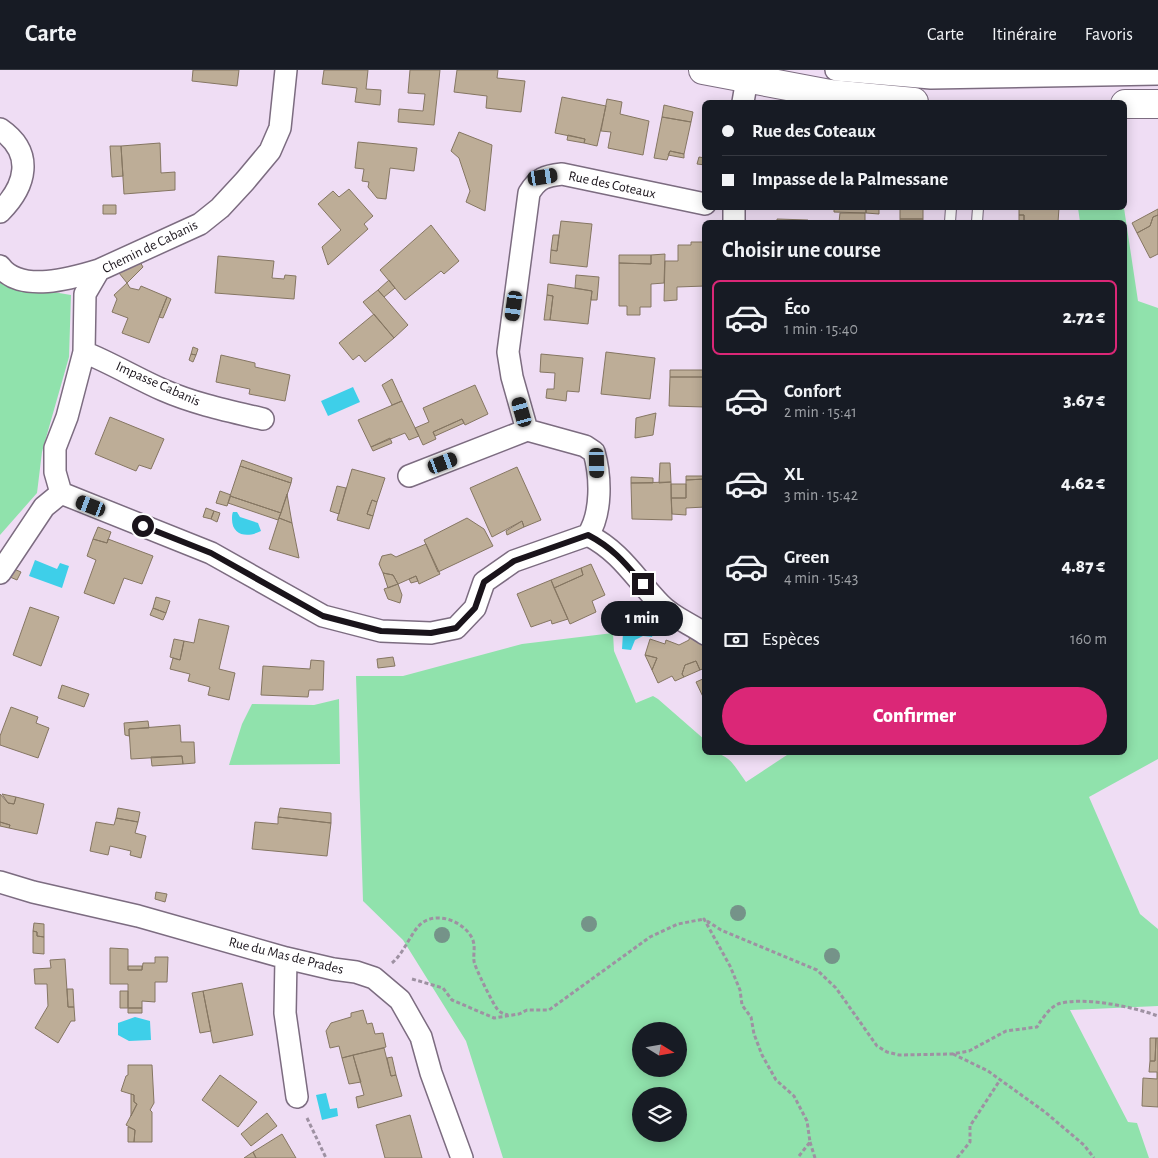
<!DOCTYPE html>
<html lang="fr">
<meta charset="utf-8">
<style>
:root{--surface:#171b24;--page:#242831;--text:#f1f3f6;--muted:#9ea1a6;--line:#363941;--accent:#db2777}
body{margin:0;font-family:"Alegreya Sans",sans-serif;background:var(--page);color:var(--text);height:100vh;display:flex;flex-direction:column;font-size:19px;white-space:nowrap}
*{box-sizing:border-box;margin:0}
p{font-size:16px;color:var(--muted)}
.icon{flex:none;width:28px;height:28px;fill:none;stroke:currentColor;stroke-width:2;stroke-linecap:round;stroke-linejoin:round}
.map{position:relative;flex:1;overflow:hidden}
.sheet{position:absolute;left:702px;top:150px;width:425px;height:535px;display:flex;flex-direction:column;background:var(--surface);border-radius:8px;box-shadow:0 2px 12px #0003}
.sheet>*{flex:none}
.banner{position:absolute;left:702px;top:30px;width:425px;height:110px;border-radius:8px;box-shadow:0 2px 12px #0003;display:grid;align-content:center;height:110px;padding:0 20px;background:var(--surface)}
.needle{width:32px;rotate:101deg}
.fabs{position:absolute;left:632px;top:952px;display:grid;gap:10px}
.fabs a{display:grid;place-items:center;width:55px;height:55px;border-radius:50%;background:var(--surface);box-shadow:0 2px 12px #0003;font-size:25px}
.end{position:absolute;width:22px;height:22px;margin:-11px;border:6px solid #1a141b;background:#fff;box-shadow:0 0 0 2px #fff}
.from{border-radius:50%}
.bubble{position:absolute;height:35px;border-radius:18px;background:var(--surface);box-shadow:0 2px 12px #0003;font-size:16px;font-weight:800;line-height:35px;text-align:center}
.car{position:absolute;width:15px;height:30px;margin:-15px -8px;border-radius:6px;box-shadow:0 0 4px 1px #0007;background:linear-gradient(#222 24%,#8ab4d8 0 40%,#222 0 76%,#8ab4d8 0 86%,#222 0)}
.banner b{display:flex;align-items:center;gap:18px;height:48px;font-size:19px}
.banner b+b{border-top:1px solid var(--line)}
.banner i{width:12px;height:12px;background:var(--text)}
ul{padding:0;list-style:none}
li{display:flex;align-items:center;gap:15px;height:75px;margin:0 10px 8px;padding:0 10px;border:2px solid transparent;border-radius:8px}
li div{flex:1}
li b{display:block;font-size:19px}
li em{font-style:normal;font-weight:800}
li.active{border-color:var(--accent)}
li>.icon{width:45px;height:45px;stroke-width:1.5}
h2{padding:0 20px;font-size:22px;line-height:60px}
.pay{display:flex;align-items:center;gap:12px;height:55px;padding:0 20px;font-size:19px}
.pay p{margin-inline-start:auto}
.primary-button{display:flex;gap:10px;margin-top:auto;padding:10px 20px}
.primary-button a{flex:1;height:58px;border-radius:30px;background:var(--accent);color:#fff;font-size:20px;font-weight:800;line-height:58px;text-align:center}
header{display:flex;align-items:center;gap:30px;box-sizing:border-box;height:70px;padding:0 25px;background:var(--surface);border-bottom:1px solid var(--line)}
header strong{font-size:24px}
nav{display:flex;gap:28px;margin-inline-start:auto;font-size:18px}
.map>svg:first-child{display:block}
.green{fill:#90e2ac;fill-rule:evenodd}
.water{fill:#3ecfe9}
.building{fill:#bdad97;stroke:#857662}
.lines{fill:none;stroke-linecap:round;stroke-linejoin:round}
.lane-casing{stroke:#7c6c80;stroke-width:12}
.street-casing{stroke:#7c6c80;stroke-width:24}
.secondary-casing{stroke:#7c6c80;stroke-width:30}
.path{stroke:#9e91a2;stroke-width:3;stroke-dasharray:4 2.5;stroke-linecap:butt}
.lane{stroke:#fff;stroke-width:10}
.street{stroke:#fff;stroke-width:21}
.secondary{stroke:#fff;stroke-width:28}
.tree{fill:#759389}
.route{stroke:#1a141b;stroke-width:6}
.labels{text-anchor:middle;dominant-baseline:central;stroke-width:5;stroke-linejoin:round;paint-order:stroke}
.street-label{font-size:14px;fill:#1a141b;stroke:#fff}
</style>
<header>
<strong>Carte</strong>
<nav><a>Carte</a><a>Itinéraire</a><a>Favoris</a></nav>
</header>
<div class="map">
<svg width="1158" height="1088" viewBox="0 0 1158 1088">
<rect width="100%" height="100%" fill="#efddf4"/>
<path class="green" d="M1078,138H1124L1138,231L1158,238V689L1089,727L1140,844L1158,859V936L1070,940L1128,1052L1137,1053L1149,1088H503L466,971L403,870L363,831L356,606H403L522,574L613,563L614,581L636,633L653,626L658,629L705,670V682C729,682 733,694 746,712L790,683L1125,682V449L1127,439L1125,429V152H1080ZM641,961H679V999H641ZM641,1026H679V1064H641Z
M0,213L71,225L69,287L42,382L37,423L0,465Z
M339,629L340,694L229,695L242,654L252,634L314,635Z"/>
<path class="water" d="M353,317L360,332L328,346L321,331Z
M233,442H237L240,447L258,453L261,461C248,468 232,466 232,449C232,446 232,444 233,442Z
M35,490L57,499L60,493L69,496L62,518L29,506Z
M636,548L656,555L652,567L643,566L635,570L631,580L622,579L623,563Z
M135,947L150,951L151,970L129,971L118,965V953Z
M326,1023L330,1039L337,1038L338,1046L322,1050L316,1025Z"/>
<path class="building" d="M193,0H239L237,16L192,11Z
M324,0H368L366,19L381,20L380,35L355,32L357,18L322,14Z
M410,0H440L434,55L398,52L399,39L423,41L425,24L408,23Z
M457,0H498L497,8L525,11L521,42L486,38L487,26L454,22Z
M562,27L606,36L597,76L584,73L585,69L555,63Z
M607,29L622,32L620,44L649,51L643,85L608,78L611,62L601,61Z
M664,35L693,42L691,52L662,47Z
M662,47L691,52L684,84L670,81L667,90L654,88Z
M459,62L492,75L485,141L466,132L470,121L459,88L451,81Z
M568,65L585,69L584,73L567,70Z
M358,72L417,78L414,101L390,98L386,129L377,128L368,117L369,112L362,111L364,99L355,98Z
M160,73L161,103L175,102V120L124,124L121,76Z
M110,76H121L123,106L112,107Z
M670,81L684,84V88L668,85Z
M699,87L705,88V95L697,94Z
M349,119L373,146L364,154L368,159L328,195L322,177L341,160L318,134L333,121L339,127Z
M103,135H116V144H103Z
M834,138H866V143L834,142Z
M866,138H879V144L866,143Z
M900,138H923V149H900Z
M1019,138H1059L1058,152H1024V145H1019Z
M1158,139V145L1153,147L1150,156L1137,163L1132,153Z
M840,143H865V152H839Z
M1019,145H1024V152H1019Z
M1158,145V184L1150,188L1137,163L1150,156L1153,147Z
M777,149L808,150V152H777Z
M900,149H923V152H900Z
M561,151L592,154L587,197L550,193L551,180L557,181Z
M431,155L459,191L444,204L441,201L405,230L380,200Z
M553,165H559L557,181L551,180Z
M691,172H705V216L677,217V230L664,231L665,191H678V175H691Z
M665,184L664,213L651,214V237H640V245H627V236H619V193L651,194V185Z
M619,185H651V194L619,193Z
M218,186L274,191L272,208L284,209L285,205L296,206L294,229L215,223Z
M140,192L143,197L127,213L119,203Z
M576,205L599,207L597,230H591L592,221L575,218Z
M389,210L395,218L384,227L378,220Z
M127,213L130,218L139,220L141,216L167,227L149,273L122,263L128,248L112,242L117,229L114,225Z
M548,214L592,221L588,254L550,250L553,226L547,225Z
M378,220L408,255L394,268L363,232Z
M547,225L553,226L550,250H544Z
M167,227L171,229L163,248L159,247Z
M374,244L394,268L365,292L359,285L353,290L339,273Z
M193,277L198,279L196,285L191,284Z
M606,282L655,288L650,329L601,324Z
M191,284L196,285L193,292L189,290Z
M541,284L583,288L579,322L567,321L566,331L546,328L547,319H554L555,303L540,302Z
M221,285L255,293V297L290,305L285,331L249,324L250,319L216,312Z
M670,300H705V307H670Z
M670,307H705V337L669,336Z
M392,309L402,331L392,335L382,315Z
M475,315L488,344L465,355L462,349L433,362L436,369L423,375L415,358L429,352L423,338Z
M402,331L419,366L409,370L405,363L371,377L358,350Z
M656,343L653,365L635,368L636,348Z
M110,347L164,369L151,399L139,395L136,401L95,384Z
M462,349L464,353L435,366L433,362Z
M390,368L392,373L373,381L371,377Z
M242,390L292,408L291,413L240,396Z
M660,393H670L671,412L659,413Z
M240,396L291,413L281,443L230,426Z
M517,397L541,450L524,457L522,451L492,467L470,418Z
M352,399L385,408L377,432L372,430L367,444L373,446L369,459L337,450Z
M686,406H705V409L686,410Z
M631,407L653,408V413H631Z
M705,409V437L686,438V445L672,444L671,428H686V410Z
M671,412L672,450L632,449L631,413Z
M671,414H686V428H671Z
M337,416L346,418L339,444L330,441Z
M220,421L231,425L227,436L216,433Z
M287,424L292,453L279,448Z
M230,426L281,443L278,450L228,433Z
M372,430L377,432L373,446L367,444Z
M206,438L214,441L211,449L203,447Z
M214,441L220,443L217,452L211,449Z
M279,448L292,453L299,488L269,479Z
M467,448L484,459L493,476L438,502L424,470Z
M522,451L524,457L507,465L506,461Z
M98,457L111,462L107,473L93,469Z
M93,469L107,473L108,469L153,486L142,514L124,508L114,534L84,523L96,490L87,486Z
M426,474L440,504L419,514L416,506L398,514L393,505L383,503L379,494L382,486L391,484L396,487Z
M591,494L605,525L592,531L596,542L570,554L554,518L583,505L581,498Z
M581,498L583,505L554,518L551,510Z
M14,499L21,502L17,510L10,507Z
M383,503L393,505L398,514L388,518Z
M416,506L418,511L411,513L409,509Z
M551,510L568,549L552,554L551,550L531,557L517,524Z
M398,514L402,525L400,533L388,529L384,519Z
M156,527L170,531L166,543L153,538Z
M30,537L59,547L41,596L13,585Z
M153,538L166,543L163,550L150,545Z
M199,549L229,556L219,599L235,603L229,630L208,625L210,617L188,611L190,604L170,599L173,588L180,590L184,571L194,573Z
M690,565L705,572V598L700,600L696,591L685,595L682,604L684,607L675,611L672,606L658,613L652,600L657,588L645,585L650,569L665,574L666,570L679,575L689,570Z
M174,569L184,571L180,590L170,587Z
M645,585L657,588L652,600Z
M393,587L395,596L378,598L377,589Z
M311,590L324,591L323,620H309L308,627L261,625L263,596L310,599Z
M696,591L700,600L684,607L682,604L685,595Z
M705,608V631L696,612Z
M62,615L89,624L84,637L58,628Z
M11,637L38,647L36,653L49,658L38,688L0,675V666Z
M148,651L149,658L129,659V666L125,665L124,653Z
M180,655L181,672H194L195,693L183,694L182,686L131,689L129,659Z
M182,686L183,694L152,696L151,687Z
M0,724L8,733L14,734L16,727L44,734L37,764L9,758L10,755L0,752Z
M2,724L16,727L14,734L8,733Z
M118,738L140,742L138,752L116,748Z
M280,738L331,743V753L278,747Z
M278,747L331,753L327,786L252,779L255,752L278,754Z
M116,748L138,752L135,763L146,766L141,788L130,785L131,781L110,776L108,785L90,781L96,752L114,755Z
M0,752L10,755L9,758L0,756Z
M156,822L167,824L165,832L155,829Z
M34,853L44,854V867L37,866V862L33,861Z
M33,861L37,862V866L44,867V884L33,883Z
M110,878L128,879V900H142L143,893H155V887H168L167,912H155V932L142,931V938H128V914H110Z
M65,889L68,937H74L75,951H71L58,973L35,958L48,936L47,914H35L34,899L51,898L50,890Z
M128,896H142V900H128Z
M242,913L253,965L213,973L203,921Z
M67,919H73L74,937H68Z
M120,921H128V938H120Z
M203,921L211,961L200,963L192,923Z
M128,938H142V943H128Z
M363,940L367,954L372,953L375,964L383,963L386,977L342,988L339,976L330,978L326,961L331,953L351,947V943Z
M1150,968H1156L1155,991H1150Z
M1156,968H1158V1037L1142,1036L1143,1008L1157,1009V1002H1149L1150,991H1155Z
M384,978L391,1006L396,1005L402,1026L358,1038L356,1027L364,1025L353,985Z
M353,985L361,1012L349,1014L342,988Z
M392,987L396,1005L391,1006L387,988Z
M128,995H152L154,1033L150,1040L152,1042V1072H134L135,1060L126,1055L137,1034L134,1032V1025L121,1021L126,1006L128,1005Z
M220,1005L257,1032L238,1057L202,1030Z
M131,1024L134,1025V1032L137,1034L131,1046Z
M267,1043L277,1056L251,1076L241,1064Z
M410,1045L422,1088H385L376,1055Z
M128,1057L135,1060L134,1072H128Z
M282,1064L296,1088H256L253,1082Z
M253,1082L256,1088H244Z"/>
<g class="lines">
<defs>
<path id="lane" d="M950,152L951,138
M977,152L978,138"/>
<path id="street" d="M836,0L931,8L1158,4
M743,32L747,9
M0,59C35,83 26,116 0,142
M734,138V152
M0,196C20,224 73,208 99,200
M84,282C111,293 136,308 163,320C195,334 229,341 263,349
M409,406L527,360
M61,423L211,483L323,546L381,561L431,563L456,558L475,538L484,512L514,491L588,465C602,443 601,407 594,382L585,376L527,360L512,307L508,282L529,123C538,108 545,106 562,104L705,134
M61,423L55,402V378L67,347L84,282L85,224L99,200L200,154L220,138L245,111L270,81L280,58L286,0
M588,465C621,482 635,508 660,534C672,547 691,554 705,564
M0,503L44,437L61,423
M0,812L33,822L138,846L286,888L333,899L356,902L374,908L400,930L421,967L431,1003L462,1088
M286,888L285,943L297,1027"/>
<path id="secondary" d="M703,0L830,24L914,32
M1125,34H1158"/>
</defs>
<use href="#lane" class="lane-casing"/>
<use href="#street" class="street-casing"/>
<use href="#secondary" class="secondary-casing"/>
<path class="path" d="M392,893C405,882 412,860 422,853C438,841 464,852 472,868C476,876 473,884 474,891C474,896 494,936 498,940C501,943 504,944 508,945
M412,909L443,918L452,930L494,948L519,944L527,940H549L650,867L678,854L704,849
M953,984L988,1001L1045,1042L1084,1075L1094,1088
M307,1048L326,1088
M810,1072L815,1088
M799,1086L810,1072L807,1051L794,1026L776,1010L762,985L754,964L751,947L742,935L740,920L730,896L704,849L721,860L817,900L836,918L877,976L887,982L899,985L952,984L969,981L1006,961L1037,957C1042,949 1049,938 1058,934C1083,926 1134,937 1158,946
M957,1088L970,1072V1056L1000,1010"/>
<use href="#lane" class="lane"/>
<use href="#street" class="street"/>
<use href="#secondary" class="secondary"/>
</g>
<g class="tree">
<circle cx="738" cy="843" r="8"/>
<circle cx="589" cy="854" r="8"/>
<circle cx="442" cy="865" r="8"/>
<circle cx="832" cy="886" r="8"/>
</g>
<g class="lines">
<path class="route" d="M143,456L211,483L323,546L381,561L431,563L456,558L475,538L484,512L514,491L588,465C613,478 625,493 643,514"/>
</g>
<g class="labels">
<g class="street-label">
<text transform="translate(612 115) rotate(12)">Rue des Coteaux</text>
<text transform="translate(150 177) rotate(-26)">Chemin de Cabanis</text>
<text transform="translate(158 314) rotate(24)">Impasse Cabanis</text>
<text transform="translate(286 886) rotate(14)">Rue du Mas de Prades</text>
</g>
</g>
</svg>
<div class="fabs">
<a><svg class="needle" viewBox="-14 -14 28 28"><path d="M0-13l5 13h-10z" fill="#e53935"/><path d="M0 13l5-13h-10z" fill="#9ea1a6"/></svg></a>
<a><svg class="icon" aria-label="layers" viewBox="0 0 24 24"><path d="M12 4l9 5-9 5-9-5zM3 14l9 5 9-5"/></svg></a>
</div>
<i class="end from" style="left:143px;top:456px"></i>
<i class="end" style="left:643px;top:514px"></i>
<div class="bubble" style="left:601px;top:531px;width:82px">1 min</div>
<i class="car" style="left:543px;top:107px;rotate:81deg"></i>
<i class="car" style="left:514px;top:236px;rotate:188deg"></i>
<i class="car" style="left:522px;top:342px;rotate:344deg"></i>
<i class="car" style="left:443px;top:393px;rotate:69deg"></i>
<i class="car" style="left:597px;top:393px;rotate:179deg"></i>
<i class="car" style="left:91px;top:436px;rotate:291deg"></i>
<div class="banner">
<b><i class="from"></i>Rue des Coteaux</b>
<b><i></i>Impasse de la Palmessane</b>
</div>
<section class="sheet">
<h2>Choisir une course</h2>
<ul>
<li class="active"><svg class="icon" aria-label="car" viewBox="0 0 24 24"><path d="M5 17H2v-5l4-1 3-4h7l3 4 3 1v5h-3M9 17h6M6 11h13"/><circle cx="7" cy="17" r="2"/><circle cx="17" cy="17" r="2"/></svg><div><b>Éco</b><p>1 min · 15:40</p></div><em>2.72 €</em></li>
<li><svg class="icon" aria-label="car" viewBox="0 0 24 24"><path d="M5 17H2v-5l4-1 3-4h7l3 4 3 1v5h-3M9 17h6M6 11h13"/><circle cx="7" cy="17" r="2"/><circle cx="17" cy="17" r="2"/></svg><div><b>Confort</b><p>2 min · 15:41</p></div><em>3.67 €</em></li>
<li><svg class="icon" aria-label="car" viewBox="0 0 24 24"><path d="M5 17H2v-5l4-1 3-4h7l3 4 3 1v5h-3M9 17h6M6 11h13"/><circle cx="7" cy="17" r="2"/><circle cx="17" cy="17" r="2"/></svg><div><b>XL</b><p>3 min · 15:42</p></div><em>4.62 €</em></li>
<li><svg class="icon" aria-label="car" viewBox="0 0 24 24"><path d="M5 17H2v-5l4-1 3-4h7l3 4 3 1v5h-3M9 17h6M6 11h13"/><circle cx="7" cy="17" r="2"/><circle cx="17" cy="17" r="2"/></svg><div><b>Green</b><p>4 min · 15:43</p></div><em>4.87 €</em></li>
</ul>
<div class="pay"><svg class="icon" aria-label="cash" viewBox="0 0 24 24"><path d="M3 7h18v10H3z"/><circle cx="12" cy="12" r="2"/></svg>Espèces<p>160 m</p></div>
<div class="primary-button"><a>Confirmer</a></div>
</section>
</div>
